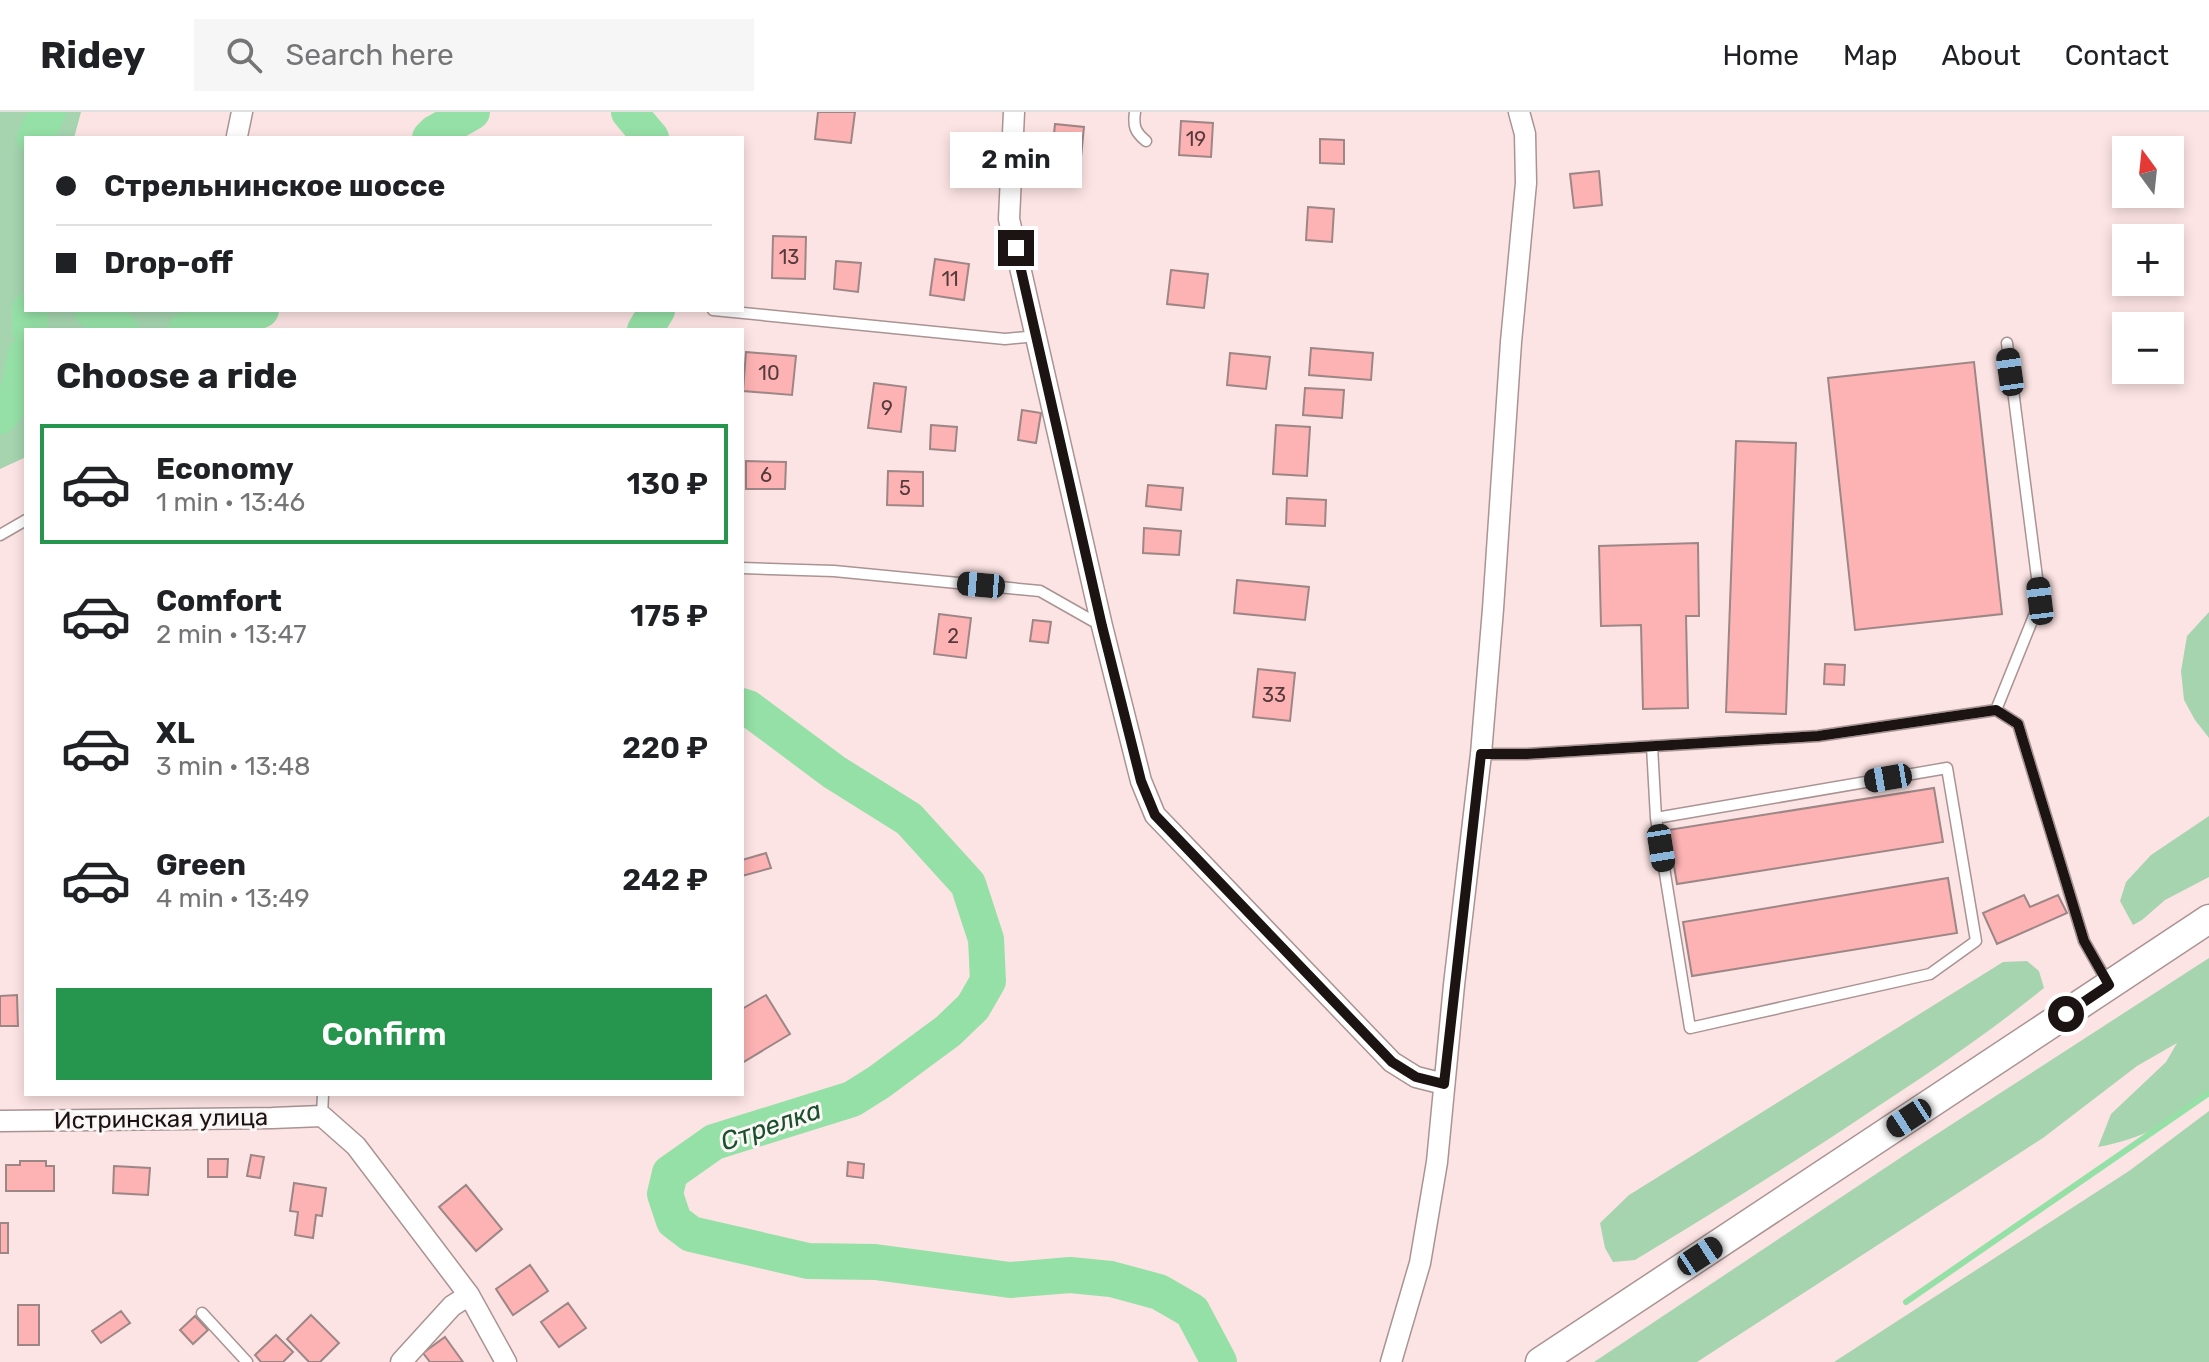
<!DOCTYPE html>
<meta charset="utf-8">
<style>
:root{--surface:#fff;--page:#f6f6f6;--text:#202124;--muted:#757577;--line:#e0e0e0;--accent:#26954e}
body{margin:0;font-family:Rubik,sans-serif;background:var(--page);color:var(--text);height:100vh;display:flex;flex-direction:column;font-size:30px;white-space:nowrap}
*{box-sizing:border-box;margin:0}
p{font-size:26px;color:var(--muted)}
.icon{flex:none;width:44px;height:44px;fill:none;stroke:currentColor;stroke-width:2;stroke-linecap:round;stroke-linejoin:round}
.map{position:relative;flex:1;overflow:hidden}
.details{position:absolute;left:24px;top:216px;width:720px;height:768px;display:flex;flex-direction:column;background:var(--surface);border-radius:0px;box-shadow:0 4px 12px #0003}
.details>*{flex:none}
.banner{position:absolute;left:24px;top:24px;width:720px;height:176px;border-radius:0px;box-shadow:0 4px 12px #0003;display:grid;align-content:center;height:176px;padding:0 32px;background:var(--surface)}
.needle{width:52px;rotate:345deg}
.fabs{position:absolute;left:2112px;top:24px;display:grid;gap:16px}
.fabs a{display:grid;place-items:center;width:72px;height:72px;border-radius:0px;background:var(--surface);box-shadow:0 4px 12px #0003;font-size:40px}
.end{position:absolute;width:36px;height:36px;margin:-18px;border:10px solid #1c1313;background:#fff;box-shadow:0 0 0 4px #fff}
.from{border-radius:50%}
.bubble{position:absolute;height:56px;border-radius:0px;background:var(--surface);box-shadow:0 4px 12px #0003;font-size:26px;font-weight:600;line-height:56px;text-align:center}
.car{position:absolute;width:24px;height:48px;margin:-24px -12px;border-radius:10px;box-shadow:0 0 6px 2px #0007;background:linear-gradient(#222 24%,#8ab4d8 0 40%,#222 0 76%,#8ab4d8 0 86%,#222 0)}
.banner b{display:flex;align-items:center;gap:28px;height:76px;font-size:30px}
.banner b+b{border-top:2px solid var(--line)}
.banner i{width:20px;height:20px;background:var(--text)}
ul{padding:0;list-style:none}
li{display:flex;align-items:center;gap:24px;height:120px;margin:0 16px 12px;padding:0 16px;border:4px solid transparent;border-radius:0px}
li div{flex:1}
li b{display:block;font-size:30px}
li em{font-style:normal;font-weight:600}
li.current{border-color:var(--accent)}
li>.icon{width:72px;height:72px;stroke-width:1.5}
h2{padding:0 32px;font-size:36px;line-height:96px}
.primary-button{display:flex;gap:16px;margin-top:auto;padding:16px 32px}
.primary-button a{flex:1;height:92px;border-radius:0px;background:var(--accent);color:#fff;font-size:32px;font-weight:600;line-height:92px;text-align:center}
header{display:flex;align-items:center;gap:48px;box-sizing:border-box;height:112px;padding:0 40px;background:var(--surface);border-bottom:2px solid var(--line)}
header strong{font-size:38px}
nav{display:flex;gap:44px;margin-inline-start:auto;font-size:28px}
.search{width:560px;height:72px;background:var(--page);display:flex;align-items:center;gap:20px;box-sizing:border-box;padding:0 28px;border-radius:0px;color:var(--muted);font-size:30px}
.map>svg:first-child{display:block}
.green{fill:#a5d4af}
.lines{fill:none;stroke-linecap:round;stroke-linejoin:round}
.stream{stroke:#95e0a6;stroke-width:6}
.river{stroke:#95e0a6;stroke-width:36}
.building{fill:#fdb2b3;stroke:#9d8686;stroke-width:2}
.lane-casing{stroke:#aa9393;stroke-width:13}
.street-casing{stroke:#aa9393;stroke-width:23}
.secondary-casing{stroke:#aa9393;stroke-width:31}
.lane{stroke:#fff;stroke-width:10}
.street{stroke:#fff;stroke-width:20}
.secondary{stroke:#fff;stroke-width:28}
.route{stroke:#1c1313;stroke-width:10}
.labels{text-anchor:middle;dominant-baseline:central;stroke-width:6;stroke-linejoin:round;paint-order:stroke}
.number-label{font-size:20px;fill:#543b3b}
.street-label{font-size:24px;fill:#1c1313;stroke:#fcf7f7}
.water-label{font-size:26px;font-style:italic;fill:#1a502b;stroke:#fcf7f7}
</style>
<header>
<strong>Ridey</strong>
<div class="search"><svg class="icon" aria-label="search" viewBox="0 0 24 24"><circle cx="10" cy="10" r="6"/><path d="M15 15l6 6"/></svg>Search here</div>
<nav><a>Home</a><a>Map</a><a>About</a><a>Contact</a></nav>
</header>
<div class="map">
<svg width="2209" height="1250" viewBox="0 0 2209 1250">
<rect width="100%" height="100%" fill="#fde4e4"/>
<path class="green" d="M0,0H81L74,26H26V198H217L228,218H26V345L0,357Z
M2209,500V626L2195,608L2184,588L2181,559L2187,524Z
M2209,704V765L2165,788L2142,808L2133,813L2120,789L2126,770L2151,743Z
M2209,846V983C2173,1009 2142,1027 2098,1035L2111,1002L2166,950L2177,931L2137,954L2043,1026L1697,1250H1594L1912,1038Z
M2027,849L2039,859L2044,876C1990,920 1932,959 1874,997C1795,1050 1716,1099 1635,1148L1613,1150L1605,1136L1600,1111L1629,1083L2003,850Z
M2209,999V1250H1834L2129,1059Z"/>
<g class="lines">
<path class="stream" d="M1906,1190L2209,981"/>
<path class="river" d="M629,0L651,26
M35,26L48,0
M430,26L435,21L472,0
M92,198L116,217L121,218
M30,218V198
M186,218L231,211L261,198
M645,218L657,198
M0,304L18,281L26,242
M742,594L748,596L834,660L909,707L968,772L986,827L988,869L973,895L948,919L879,970L852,987L714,1030L670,1061L665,1082L674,1109L691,1122L808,1149L875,1150L1010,1168L1070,1163L1111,1167L1159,1180L1192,1199L1219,1250"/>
</g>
<path class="building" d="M818,0H855L851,31L815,27Z
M1181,9L1213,11L1211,45L1179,43Z
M1055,12L1084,15L1081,45L1052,42Z
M1320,27L1344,28V52L1320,51Z
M1599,59L1602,93L1574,96L1570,62Z
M1308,95L1334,97L1332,130L1306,128Z
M773,124L806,125L805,167L772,166Z
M935,147L969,152L964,188L930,183Z
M836,149L861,151L858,180L834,177Z
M1171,158L1208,162L1204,196L1167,192Z
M1311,236L1373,241L1371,268L1309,263Z
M746,240L796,244L792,283L743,279Z
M1230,241L1270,245L1266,277L1227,273Z
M1974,250L2002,502L1855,518L1828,266Z
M874,271L906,275L901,320L868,316Z
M1305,276L1344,278L1342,306L1303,303Z
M1022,298L1041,301L1036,331L1018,328Z
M931,313L957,315L955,339L930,337Z
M1276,313L1310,315L1307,364L1273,362Z
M1736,329L1796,331L1786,602L1726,600Z
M746,349L786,350L785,377H746Z
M888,359L923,360V394L887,393Z
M1148,373L1183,376L1181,398L1146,394Z
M1287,386L1326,388L1325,414L1286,412Z
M1144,416L1181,419L1179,443L1143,441Z
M1698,431L1699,504H1686L1688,596L1643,597L1641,513L1601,514L1599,434Z
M1237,468L1309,475L1305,508L1234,501Z
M939,502L971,506L966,546L934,542Z
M1033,508L1051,510L1048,531L1030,529Z
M1825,552L1845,553L1844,573L1824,572Z
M1258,557L1295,561L1290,609L1253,605Z
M1934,676L1943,730L1677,772L1668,718Z
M766,741L771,756L742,764V748Z
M1948,766L1957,821L1692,864L1683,810Z
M2024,783L2030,795L2058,783L2067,801L1997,832L1983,801Z
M17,883L18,914H0V884Z
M766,883L790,922L742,951V897Z
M251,1043L264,1045L260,1066L247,1064Z
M208,1047H228L227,1065H208Z
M20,1049H46V1054H54V1079H6V1053H20Z
M848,1050L864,1052L863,1066L847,1064Z
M114,1054L150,1056L148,1083L113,1081Z
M294,1071L326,1076L322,1104L316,1103L313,1126L295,1123L298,1100L290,1099Z
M466,1073L502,1117L476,1139L439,1095Z
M0,1111H8V1141H0Z
M530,1153L548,1179L513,1203L496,1177Z
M568,1191L586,1216L559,1235L541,1210Z
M18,1193H39V1233H18Z
M121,1199L130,1211L101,1231L92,1219Z
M311,1203L339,1231L320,1250H309L287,1227Z
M195,1204L208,1218L193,1232L180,1218Z
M276,1223L293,1240L283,1250H261L255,1243Z
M445,1225L463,1250H430L423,1241Z"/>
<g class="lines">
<defs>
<path id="lane" d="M1135,0C1133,14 1135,20 1146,29
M713,198L1005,227L1037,224
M0,423L26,408
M742,456L834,459L1040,479L1100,513
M1996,598L2040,489L2007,231
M1652,634L1656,706L1690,916L1930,862L1976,829L1947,656L1656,706
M1481,642H1527L1818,624L1996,598L2018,612L2084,829L2108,871
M322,1004L323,982
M202,1201L247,1250"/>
<path id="street" d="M1014,0L1009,107L1102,514L1141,669L1155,703L1392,950L1416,965L1444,972
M237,24L242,0
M0,1009L272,1006L322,1004L356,1034L469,1183L506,1250
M401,1250L452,1194L469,1183
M1391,1250L1420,1151L1437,1050L1454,873L1481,642L1493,497L1511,230L1526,71L1525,22L1519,0"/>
<path id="secondary" d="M1540,1250L2209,807"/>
</defs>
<use href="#lane" class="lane-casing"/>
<use href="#street" class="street-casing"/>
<use href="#secondary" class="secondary-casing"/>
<use href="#lane" class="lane"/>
<use href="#street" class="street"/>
<use href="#secondary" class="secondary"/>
</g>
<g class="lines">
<path class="route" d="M1016,136L1102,514L1141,669L1155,703L1392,950L1416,965L1444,972L1481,642H1527L1818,624L1996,598L2018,612L2084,829L2109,873L2066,902"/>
</g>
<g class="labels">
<g class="number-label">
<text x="1196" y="27">19</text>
<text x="789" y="145">13</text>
<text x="950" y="167">11</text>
<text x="769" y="261">10</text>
<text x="887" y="296">9</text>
<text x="766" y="363">6</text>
<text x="905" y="376">5</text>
<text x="953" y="524">2</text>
<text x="1274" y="583">33</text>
</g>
<g class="street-label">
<text transform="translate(161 1007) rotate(-1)">Истринская улица</text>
</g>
<g class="water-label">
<text transform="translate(771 1014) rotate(-19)">Стрелка</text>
</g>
</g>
</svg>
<div class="fabs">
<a><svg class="needle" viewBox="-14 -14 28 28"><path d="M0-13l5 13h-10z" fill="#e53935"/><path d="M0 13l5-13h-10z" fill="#757577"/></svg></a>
<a>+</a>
<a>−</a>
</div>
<i class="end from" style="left:2066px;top:902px"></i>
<i class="end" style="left:1016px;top:136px"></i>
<div class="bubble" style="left:950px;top:20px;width:132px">2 min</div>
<i class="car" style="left:2010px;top:260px;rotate:352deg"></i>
<i class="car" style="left:981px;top:473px;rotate:275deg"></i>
<i class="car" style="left:2040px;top:489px;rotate:353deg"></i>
<i class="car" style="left:1888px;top:666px;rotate:260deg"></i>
<i class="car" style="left:1661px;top:736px;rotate:171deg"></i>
<i class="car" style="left:1909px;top:1006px;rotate:237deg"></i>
<i class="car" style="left:1700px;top:1144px;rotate:57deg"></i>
<div class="banner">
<b><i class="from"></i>Стрельнинское шоссе</b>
<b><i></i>Drop-off</b>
</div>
<section class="details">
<h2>Choose a ride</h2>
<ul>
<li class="current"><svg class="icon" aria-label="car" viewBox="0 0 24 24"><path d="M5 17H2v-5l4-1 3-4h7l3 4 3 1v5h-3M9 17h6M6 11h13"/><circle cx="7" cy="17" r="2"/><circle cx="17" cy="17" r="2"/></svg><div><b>Economy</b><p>1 min · 13:46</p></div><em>130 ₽</em></li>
<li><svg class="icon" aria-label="car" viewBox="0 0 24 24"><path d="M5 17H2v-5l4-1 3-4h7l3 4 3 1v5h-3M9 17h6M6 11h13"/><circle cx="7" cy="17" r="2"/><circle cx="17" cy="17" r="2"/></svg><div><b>Comfort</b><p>2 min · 13:47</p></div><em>175 ₽</em></li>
<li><svg class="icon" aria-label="car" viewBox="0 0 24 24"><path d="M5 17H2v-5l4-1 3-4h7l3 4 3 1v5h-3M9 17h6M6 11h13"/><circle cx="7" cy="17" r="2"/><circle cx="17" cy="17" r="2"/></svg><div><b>XL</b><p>3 min · 13:48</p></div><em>220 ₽</em></li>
<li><svg class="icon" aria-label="car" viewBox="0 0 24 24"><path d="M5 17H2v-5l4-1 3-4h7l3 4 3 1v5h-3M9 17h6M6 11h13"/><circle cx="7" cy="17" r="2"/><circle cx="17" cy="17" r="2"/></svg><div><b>Green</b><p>4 min · 13:49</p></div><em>242 ₽</em></li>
</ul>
<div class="primary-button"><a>Confirm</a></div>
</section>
</div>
